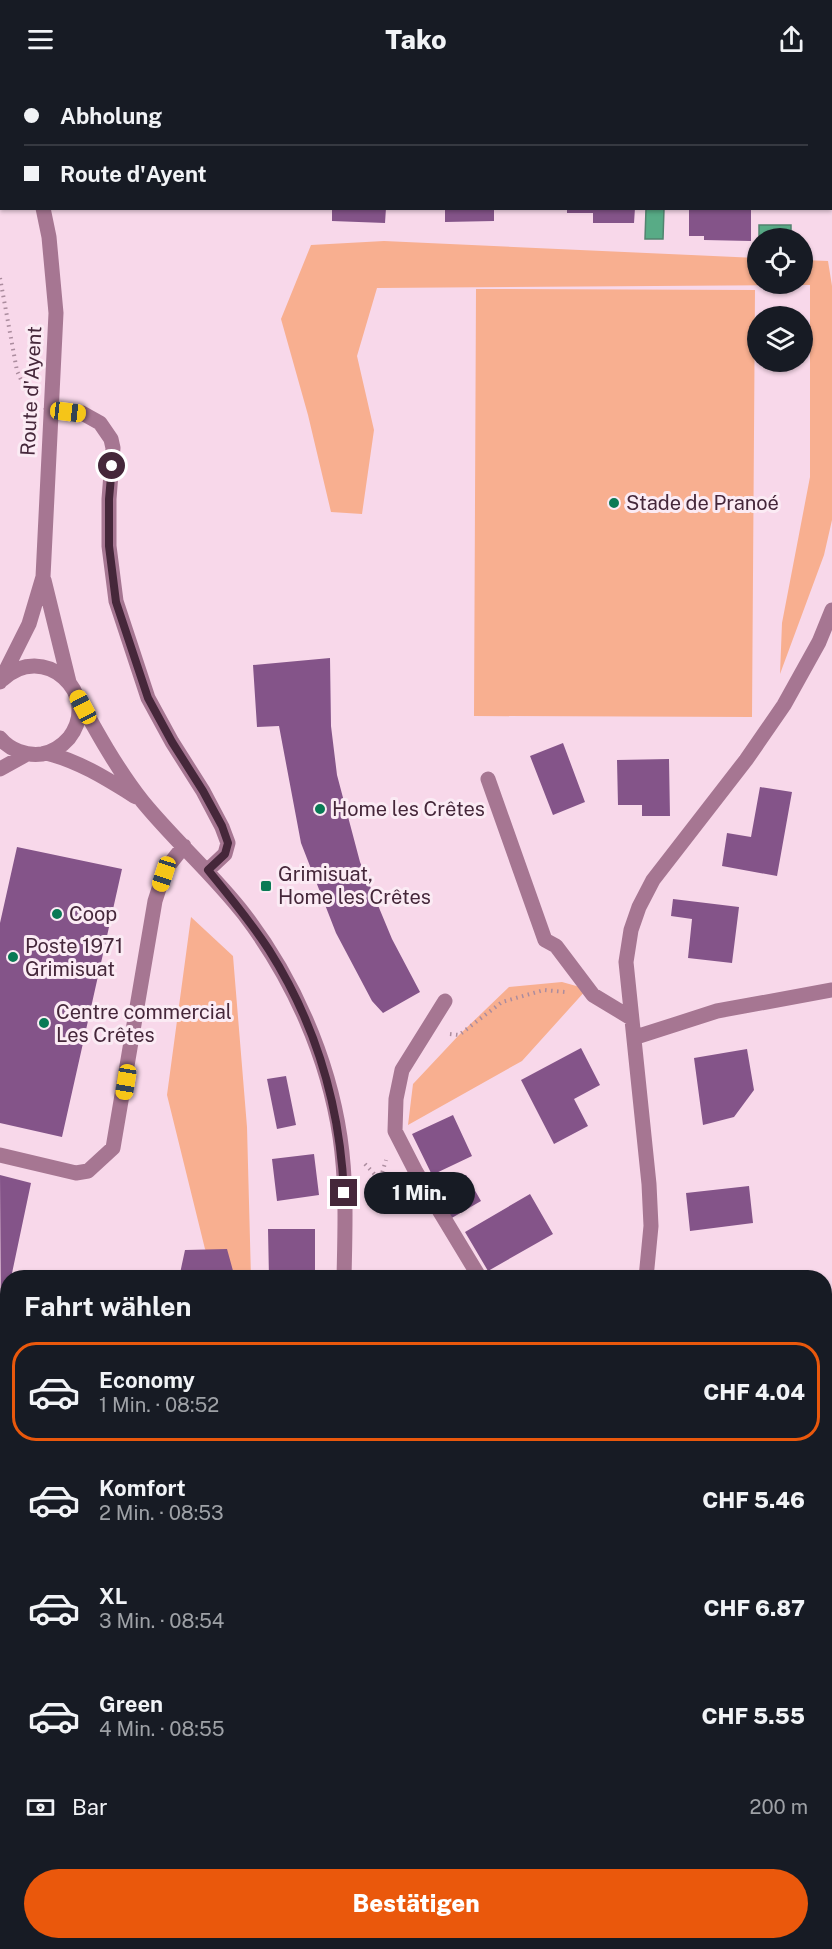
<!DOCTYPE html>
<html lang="de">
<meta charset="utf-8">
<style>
:root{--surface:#171b24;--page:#20242c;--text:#f1f3f6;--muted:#9ea1a6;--line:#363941;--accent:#ea580c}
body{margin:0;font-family:"Public Sans",sans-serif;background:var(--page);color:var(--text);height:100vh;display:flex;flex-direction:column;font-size:22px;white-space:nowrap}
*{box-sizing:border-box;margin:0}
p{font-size:20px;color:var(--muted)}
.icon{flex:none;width:33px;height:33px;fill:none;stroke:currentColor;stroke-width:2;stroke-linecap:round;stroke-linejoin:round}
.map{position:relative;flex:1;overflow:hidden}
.sheet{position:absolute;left:0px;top:1192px;width:832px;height:680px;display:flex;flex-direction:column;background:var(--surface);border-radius:24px 24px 0 0;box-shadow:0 2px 4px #0004}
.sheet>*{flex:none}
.top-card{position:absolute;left:0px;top:0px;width:832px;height:132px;box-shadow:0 2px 4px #0004;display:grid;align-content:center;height:132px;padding:0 24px;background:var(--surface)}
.tools{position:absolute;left:747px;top:150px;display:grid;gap:12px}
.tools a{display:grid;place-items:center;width:66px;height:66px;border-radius:50%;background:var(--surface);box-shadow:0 2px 4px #0004;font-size:30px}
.end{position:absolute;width:27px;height:27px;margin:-14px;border:8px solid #45273a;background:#fff;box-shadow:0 0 0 3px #fff}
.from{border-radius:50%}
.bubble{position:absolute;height:42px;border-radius:21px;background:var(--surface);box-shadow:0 2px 4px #0004;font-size:20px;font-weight:800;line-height:42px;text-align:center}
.car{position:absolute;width:18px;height:36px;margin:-18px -9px;border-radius:8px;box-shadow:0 0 4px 2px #0007;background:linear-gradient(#f5c518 24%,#345 0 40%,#f5c518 0 76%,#345 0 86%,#f5c518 0)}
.top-card b{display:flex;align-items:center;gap:21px;height:57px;font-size:22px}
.top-card b+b{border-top:2px solid var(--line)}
.top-card i{width:15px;height:15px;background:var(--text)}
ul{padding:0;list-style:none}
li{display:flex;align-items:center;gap:18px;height:99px;margin:0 12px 9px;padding:0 12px;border:3px solid transparent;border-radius:24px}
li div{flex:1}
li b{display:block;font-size:22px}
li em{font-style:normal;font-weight:800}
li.current{border-color:var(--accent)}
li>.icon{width:54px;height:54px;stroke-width:1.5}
h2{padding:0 24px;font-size:27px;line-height:72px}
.pay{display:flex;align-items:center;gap:15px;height:66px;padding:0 24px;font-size:22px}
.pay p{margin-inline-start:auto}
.cta{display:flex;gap:12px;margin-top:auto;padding:12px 24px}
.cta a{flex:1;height:69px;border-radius:36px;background:var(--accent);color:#fff;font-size:24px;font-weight:800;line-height:69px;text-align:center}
header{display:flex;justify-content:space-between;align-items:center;height:78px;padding:0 24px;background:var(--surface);font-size:27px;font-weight:800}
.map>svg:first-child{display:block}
.green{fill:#f8af90}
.water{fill:#58ab86;stroke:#52836f;stroke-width:1.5}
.building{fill:#845489}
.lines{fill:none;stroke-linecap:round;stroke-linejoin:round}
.path{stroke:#ab8c9e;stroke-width:4;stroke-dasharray:1.5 4.5;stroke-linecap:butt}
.minor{stroke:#a67692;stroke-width:15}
.route{stroke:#45273a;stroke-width:8}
.poi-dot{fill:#097a55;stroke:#fbebf4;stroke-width:2}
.labels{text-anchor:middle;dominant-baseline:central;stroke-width:6;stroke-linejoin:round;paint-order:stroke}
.street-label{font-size:20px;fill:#45273a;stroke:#fbebf4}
.poi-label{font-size:20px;fill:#45273a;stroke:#fbebf4;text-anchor:start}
</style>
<header><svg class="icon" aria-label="menu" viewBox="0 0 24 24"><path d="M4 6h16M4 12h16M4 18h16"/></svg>Tako<svg class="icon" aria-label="share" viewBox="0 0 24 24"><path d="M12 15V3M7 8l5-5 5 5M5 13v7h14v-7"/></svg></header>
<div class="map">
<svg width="832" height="1871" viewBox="0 0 832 1871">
<rect width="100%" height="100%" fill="#f8d8ea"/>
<path class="green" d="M384,163L757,180L758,206H802L803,182L828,183L832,208V442L824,477L780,596L782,545L810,399V207L377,210L357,278L374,352L362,436L331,434L308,337L281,241L311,167Z
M476,211L755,212L752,639L474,638Z
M191,839L233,878L247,1049L251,1200H227L205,1171L167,1017Z
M562,904L587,911L522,983L408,1047L413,1006L459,957L509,909Z"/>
<path class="water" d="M646,131H664L663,161H645Z
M759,147H791V160H759Z"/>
<path class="building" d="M332,130H386L385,145L332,143Z
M445,130H494V143L445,144Z
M567,130H635L634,145H593V135H567Z
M689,130H751V163L704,162V158H689Z
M330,580L331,648L337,697L360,784L392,861L420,914L383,935L372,923L336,855L301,765L279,648L257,649L253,587Z
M563,665L585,724L553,737L530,678Z
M669,681L670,738H642V727H618L617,682Z
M760,709L792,714L777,798L722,788L727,755L751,759Z
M17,769L122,791L62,1059L0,1045V845Z
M673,821L739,829L732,885L688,880L692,841L671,838Z
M581,970L600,1007L574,1021L588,1048L554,1066L521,1002Z
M747,971L754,1012L734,1039L703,1047L694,980Z
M286,998L296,1047L277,1051L267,1001Z
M453,1037L472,1078L432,1097L412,1056Z
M314,1076L319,1117L277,1123L272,1081Z
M0,1097L31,1105L11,1200H8V1219L1,1250Z
M466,1097L481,1123L450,1141L435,1114Z
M749,1108L753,1145L690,1153L686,1115Z
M530,1116L553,1156L488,1193L465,1154Z
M268,1151H315V1200H269Z
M227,1171L235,1200H179L185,1172Z
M3,1506L8,1507V1538L0,1536V1514Z
M0,1547H8V1569L4,1567V1555L2,1590H0Z
M0,1637H8V1675L0,1676Z
M8,1724V1764L0,1766V1725Z
M8,1785V1812L0,1797V1789Z
M825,1786H832V1829H825Z
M0,1834L8,1839V1864H39L35,1871H0Z
M76,1864H120L122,1871H74L72,1866Z
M390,1868H470V1871H390Z"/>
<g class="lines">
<path class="path" d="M0,200L17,293L30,321
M450,956L459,957L502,924L544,912L565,914
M365,1086L380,1102L386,1082"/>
<path class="minor" d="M20,0V2
M365,0L366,2
M831,68H832
M51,331L82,335L100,345L111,361L113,370L109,421V468L116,523L148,620L172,664L203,713L222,749L228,765L225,776L208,792
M44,502L69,604
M0,604L29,546L43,499L56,235L49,159L43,130
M76,616C96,653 117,691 143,724C175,763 213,796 244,836C293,900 328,979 340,1059C347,1106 345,1153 344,1200
M0,660C10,672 26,678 42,676C53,674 62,668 69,660C103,616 43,562 2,602
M46,675C79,683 107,701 136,719
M0,691L27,676
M488,701L545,862L556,868L593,917L631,940
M445,923L402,992L396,1021L395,1053L416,1094L480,1200
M636,959L717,933L832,912
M0,1077L76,1095L88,1093L113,1070L155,823L165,792L184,768
M646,1200L651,1148L649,1106L626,884L631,852L639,829L653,802L746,682L784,627L819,564L832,532
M0,1626H8
M0,1719L8,1718
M54,1871L59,1864
M522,1871L524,1864"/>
</g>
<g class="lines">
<path class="route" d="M112,388L109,421V468L116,524L148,620L172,664L203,713L222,748L228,765L225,776L208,792C229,818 251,844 269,872C316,946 340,1028 344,1115"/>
</g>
<g class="poi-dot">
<circle cx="614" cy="425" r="6"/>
<circle cx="320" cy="731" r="6"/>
<rect x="260" y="802" width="12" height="12" rx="3"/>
<circle cx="57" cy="836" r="6"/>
<circle cx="13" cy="879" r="6"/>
<circle cx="44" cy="945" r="6"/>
</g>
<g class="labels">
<g class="street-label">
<text transform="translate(31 313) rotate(-87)">Route d'Ayent</text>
</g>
<g class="poi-label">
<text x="626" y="425">Stade de Pranoé</text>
<text x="332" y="731">Home les Crêtes</text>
<text x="278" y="796">Grimisuat,<tspan x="278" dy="23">Home les Crêtes</tspan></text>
<text x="69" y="836">Coop</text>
<text x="25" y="868">Poste 1971<tspan x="25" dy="23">Grimisuat</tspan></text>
<text x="56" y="934">Centre commercial<tspan x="56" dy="23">Les Crêtes</tspan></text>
</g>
</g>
</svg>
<div class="tools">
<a><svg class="icon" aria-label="locate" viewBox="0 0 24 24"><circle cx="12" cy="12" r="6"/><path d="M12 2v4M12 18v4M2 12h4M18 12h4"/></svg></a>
<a><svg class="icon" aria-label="layers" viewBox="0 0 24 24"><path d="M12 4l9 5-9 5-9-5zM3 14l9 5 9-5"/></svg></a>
</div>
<i class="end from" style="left:112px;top:388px"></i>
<i class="end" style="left:344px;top:1115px"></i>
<div class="bubble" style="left:364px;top:1094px;width:111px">1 Min.</div>
<i class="car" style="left:68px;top:334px;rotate:97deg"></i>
<i class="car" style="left:83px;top:629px;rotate:332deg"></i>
<i class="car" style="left:164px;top:796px;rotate:198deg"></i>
<i class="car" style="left:126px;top:1004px;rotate:189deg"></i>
<div class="top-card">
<b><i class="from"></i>Abholung</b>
<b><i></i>Route d'Ayent</b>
</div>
<section class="sheet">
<h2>Fahrt wählen</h2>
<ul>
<li class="current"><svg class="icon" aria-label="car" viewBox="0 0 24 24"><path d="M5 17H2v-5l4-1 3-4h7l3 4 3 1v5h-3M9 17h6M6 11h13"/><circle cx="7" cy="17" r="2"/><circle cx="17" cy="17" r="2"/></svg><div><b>Economy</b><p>1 Min. · 08:52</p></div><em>CHF 4.04</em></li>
<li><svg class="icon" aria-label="car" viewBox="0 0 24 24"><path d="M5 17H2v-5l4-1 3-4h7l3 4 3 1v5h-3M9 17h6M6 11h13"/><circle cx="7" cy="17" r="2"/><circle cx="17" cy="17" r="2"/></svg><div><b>Komfort</b><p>2 Min. · 08:53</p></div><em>CHF 5.46</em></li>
<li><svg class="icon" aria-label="car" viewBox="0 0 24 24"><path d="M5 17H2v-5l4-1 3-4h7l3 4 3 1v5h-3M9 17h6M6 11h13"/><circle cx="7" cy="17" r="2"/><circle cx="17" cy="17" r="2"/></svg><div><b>XL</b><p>3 Min. · 08:54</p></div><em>CHF 6.87</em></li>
<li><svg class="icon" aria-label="car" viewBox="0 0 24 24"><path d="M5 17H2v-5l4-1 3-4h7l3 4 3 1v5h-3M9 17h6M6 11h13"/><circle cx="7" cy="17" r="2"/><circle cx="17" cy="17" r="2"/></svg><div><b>Green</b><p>4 Min. · 08:55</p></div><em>CHF 5.55</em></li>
</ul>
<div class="pay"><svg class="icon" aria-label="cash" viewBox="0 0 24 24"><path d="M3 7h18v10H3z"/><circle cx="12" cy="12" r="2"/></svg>Bar<p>200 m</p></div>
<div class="cta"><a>Bestätigen</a></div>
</section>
</div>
